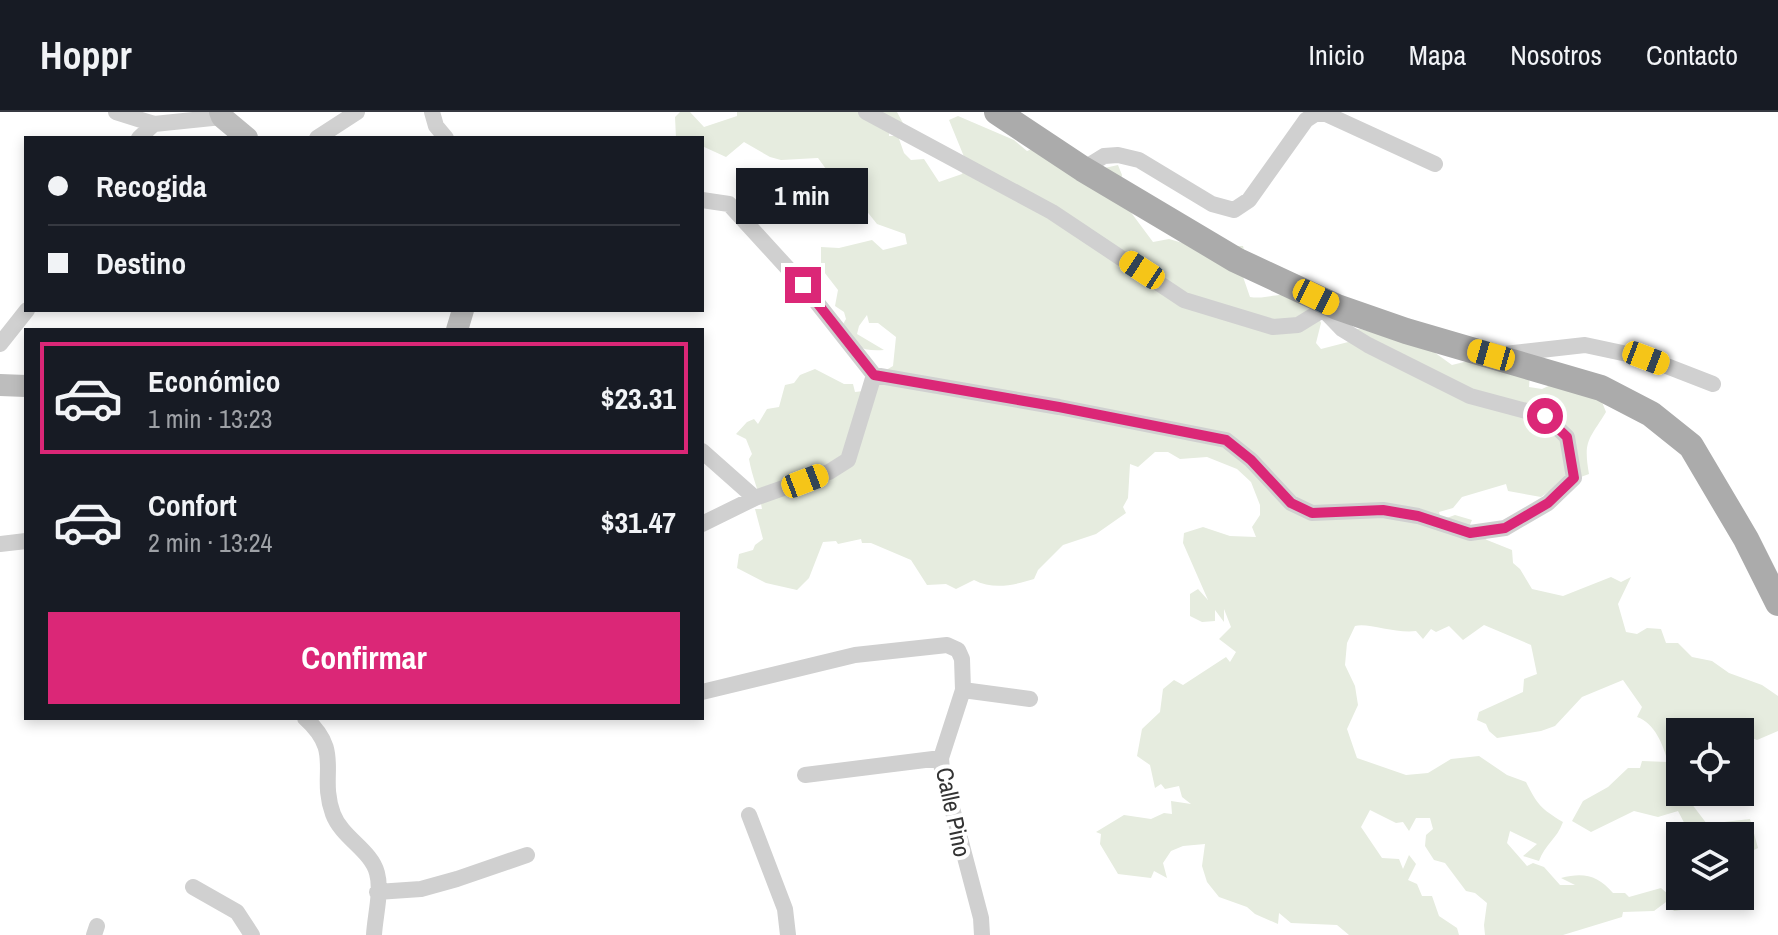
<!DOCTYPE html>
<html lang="es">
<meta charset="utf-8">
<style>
:root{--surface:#171b24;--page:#20242c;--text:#f1f3f6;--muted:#9ea1a6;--line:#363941;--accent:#db2777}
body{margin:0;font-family:"Archivo Narrow",sans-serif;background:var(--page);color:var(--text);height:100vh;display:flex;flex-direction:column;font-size:30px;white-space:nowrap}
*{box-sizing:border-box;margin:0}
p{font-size:26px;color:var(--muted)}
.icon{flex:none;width:44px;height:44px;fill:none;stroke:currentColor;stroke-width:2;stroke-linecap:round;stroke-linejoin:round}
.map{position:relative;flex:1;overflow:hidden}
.panel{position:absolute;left:24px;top:216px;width:680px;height:392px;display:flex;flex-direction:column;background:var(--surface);border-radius:0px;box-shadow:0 4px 12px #0003}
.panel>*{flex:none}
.hud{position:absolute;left:24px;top:24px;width:680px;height:176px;border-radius:0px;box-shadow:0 4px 12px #0003;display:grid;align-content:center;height:176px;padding:0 24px;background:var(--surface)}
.buttons{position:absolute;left:1666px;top:606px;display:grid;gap:16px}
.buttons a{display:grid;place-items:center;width:88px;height:88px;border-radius:0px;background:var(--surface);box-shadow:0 4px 12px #0003;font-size:40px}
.end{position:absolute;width:36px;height:36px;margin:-18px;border:10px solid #db2777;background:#fff;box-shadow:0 0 0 4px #fff}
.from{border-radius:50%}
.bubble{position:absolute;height:56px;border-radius:0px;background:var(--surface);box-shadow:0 4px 12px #0003;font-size:26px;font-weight:700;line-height:56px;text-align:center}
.car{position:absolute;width:24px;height:48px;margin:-24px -12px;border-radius:10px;box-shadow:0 0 6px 2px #0007;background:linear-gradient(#f5c518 24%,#345 0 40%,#f5c518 0 76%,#345 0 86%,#f5c518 0)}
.hud b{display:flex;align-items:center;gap:28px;height:76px;font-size:30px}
.hud b+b{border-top:2px solid var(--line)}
.hud i{width:20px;height:20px;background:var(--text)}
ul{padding:14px 0 0;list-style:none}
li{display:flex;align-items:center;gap:24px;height:112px;margin:0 16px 12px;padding:0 8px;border:4px solid transparent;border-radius:0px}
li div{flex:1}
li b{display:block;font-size:30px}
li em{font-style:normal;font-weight:700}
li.current{border-color:var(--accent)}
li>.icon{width:72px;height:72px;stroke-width:1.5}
.primary-button{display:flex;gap:16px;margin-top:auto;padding:16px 24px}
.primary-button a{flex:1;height:92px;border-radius:0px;background:var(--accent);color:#fff;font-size:32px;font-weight:700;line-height:92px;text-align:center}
header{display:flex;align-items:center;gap:48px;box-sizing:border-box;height:112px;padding:0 40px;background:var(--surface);border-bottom:2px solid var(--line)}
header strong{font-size:38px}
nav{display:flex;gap:44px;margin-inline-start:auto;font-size:28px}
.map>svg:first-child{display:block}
.green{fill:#e6ecdf}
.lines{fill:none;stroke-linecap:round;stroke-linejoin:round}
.minor{stroke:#d0d0d0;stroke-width:16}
.secondary{stroke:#bdbdbd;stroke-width:22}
.primary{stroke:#ababab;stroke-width:26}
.route{stroke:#db2777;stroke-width:10}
.labels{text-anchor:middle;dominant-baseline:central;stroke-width:8;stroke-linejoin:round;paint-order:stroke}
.street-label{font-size:24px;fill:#333;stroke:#fff}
</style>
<header>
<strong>Hoppr</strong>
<nav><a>Inicio</a><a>Mapa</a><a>Nosotros</a><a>Contacto</a></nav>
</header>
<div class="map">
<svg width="1778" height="823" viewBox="0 0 1778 823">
<rect width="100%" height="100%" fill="#fff"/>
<path class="green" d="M680,0H690L704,15L737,4V0H897L904,13L889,18V24H898L904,41L911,48L924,47L939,70L962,62L967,52L949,8L958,4L1014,28L1027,39L1032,37L1091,59L1118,53L1122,63L1118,83L1153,130L1169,127L1193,134H1243L1244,138L1241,159L1250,185C1263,187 1271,183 1282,183C1292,183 1303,190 1313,194L1321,211L1316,231L1321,237L1356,228L1350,217H1360L1427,235L1452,253L1488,244L1530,260L1529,275L1542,277L1557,270L1600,285L1606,300C1589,328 1583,328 1589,362L1578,366L1570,365L1541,385L1508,379L1506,372L1462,385L1453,396L1439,400L1441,408L1455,403L1472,408L1469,415L1487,428L1512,438L1513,451L1520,457L1532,477L1563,484L1611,465L1621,470L1631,465L1618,492L1626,520L1637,522L1647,516L1661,517L1666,531H1678L1692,545L1712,549L1729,561L1762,573L1778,584V619L1757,628L1734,619L1680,620V680H1693L1688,687L1707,712L1750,707L1758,736L1740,745V724H1691L1678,699L1658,705L1634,699L1591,720L1572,709L1583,689L1608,675L1628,656H1640L1642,649L1668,650C1663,633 1655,611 1637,605L1642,595L1623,568L1582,585L1555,614L1541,619L1497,626L1489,619L1486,612L1477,608L1479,600L1523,580L1524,567L1537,562L1531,533L1484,513L1463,528L1449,514L1436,520L1431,517L1423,527L1416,519C1396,522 1367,510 1355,514L1347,531L1345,553L1355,574L1358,593L1347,617L1357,646L1406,663L1428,661L1451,647L1479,644L1507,663L1526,670C1537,692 1541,697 1563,710C1557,727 1545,732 1539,749L1523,744L1537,732L1510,719L1507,731L1527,754L1533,751L1544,755L1560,773H1575L1561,766C1583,760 1598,763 1613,781H1625L1629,785L1661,776C1670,785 1680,787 1688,797L1674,799L1666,790L1654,799L1623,800L1622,805L1563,823H1485L1484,813L1487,791L1475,781L1466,779L1445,751L1434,748L1425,734L1426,723L1433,717L1430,706H1416L1409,719L1403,710L1396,711L1370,698L1361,715L1382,746L1399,747L1403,757L1409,743L1416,752L1408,768L1417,772L1422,784H1432L1439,804L1457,816L1459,823H1349L1337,813L1291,811L1279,801L1278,812L1255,802L1247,795L1219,785L1207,770L1202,754L1205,732L1183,734L1171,739L1163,751L1167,766L1154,759L1151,766L1118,762L1100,732L1101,722L1096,720L1124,703L1151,707L1164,701L1172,702L1171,689L1191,692L1182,685L1179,674L1165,677L1161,672L1155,676L1150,653L1137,644L1142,617L1160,600L1163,577L1174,568L1183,573L1226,545L1230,550L1236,540L1219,527L1231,515L1224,497V510L1215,498V509L1202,510L1190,504V482L1198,477L1208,488L1183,431L1184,421L1203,415L1230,424L1256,425L1252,415L1260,403V393L1251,370L1237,357L1207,345L1180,347L1168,340H1155L1138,355L1130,352L1128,386L1123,395L1126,401L1096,422L1063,433L1038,458L1034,467C1015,473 993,478 974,468L956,477L946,472L927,473L911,448L871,431H862L861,427L838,432L836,429L823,430L809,466L797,478L766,471L737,456L739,442L753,438L755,433L763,427L755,397H762C759,379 752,365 749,347L752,342L746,327L736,322L747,310L754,307L758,312L767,297L779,295L785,273L794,271L800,263L815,257L844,272H853L855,280L872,278L886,268L881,261L893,254L896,225L878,211H869L867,203L859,214L857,222L884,238C864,240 852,234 839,219L846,207L844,200L835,194L838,178L821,156V135L839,136L872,128L883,138L907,132L905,122L877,112L849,77L839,75L818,46L781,48L770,45L744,30L726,45L702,34V26H676L675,5Z"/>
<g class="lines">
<path class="minor" d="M116,0L154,12
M432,0L436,14L446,26
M866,0L1052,100L1184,188L1273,215L1298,213L1324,197
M139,26L154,12L222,5
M317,26L357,0
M1083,57L1104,44L1118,43L1139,48L1212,92L1234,98L1249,88L1306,8L1315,2H1326L1435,52
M702,88L729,92L803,173L874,263L1059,295L1226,328L1251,348L1291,391L1312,401L1383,398L1418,404L1470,421L1505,416L1548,391L1574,366L1567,325L1545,304L1470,284L1368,233L1342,217L1318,192
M0,232L27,198
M1505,242L1585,233L1646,246L1713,272
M702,339L755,386
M702,412L755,386L829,360L848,348L874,263
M0,432L26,429
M963,578L941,646L942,658L981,806L982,823
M702,580L855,543L947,533L958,538L962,547L963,578L1030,587
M305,606C344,641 318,661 333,702C342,726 371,738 377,761C382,779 375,804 374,823
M805,663L941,646
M749,703L785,797L788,823
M193,775L237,800L252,823
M377,780L421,777L457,767L527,743
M94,823L97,814"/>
<path class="secondary" d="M220,0L222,5L247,26
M457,218L463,198
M0,273L26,274"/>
<path class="primary" d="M997,0L1083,57L1236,148L1337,195L1406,219L1601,276L1651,302L1691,334L1746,427L1778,491"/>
</g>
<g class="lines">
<path class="route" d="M803,173L874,263L1059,295L1226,328L1251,348L1291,391L1312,401L1383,398L1418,404L1470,421L1505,416L1548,391L1574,366L1567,325L1545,304"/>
</g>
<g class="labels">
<g class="street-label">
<text transform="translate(954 700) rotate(78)">Calle Pino</text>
</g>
</g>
</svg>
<div class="buttons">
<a><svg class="icon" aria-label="locate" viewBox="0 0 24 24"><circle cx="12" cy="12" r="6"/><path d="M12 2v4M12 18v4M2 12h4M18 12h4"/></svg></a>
<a><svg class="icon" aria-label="layers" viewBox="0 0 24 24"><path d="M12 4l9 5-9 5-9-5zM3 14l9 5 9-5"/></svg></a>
</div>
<i class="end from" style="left:1545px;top:304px"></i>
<i class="end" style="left:803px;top:173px"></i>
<div class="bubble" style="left:736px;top:56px;width:132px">1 min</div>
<i class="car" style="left:1142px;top:158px;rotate:303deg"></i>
<i class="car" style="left:1316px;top:185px;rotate:116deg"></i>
<i class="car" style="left:1491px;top:243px;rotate:286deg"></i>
<i class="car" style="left:1646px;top:246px;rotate:111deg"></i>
<i class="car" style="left:805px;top:369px;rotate:69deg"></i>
<div class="hud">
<b><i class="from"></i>Recogida</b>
<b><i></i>Destino</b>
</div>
<section class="panel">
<ul>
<li class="current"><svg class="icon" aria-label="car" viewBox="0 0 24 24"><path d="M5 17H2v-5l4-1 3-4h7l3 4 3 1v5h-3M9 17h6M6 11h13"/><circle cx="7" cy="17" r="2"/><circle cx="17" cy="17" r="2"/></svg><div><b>Económico</b><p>1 min · 13:23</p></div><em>$23.31</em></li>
<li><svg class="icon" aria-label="car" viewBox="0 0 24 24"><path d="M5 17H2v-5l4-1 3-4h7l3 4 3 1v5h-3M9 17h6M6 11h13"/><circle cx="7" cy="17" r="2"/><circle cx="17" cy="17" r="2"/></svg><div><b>Confort</b><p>2 min · 13:24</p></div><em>$31.47</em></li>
</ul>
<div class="primary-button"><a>Confirmar</a></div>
</section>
</div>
